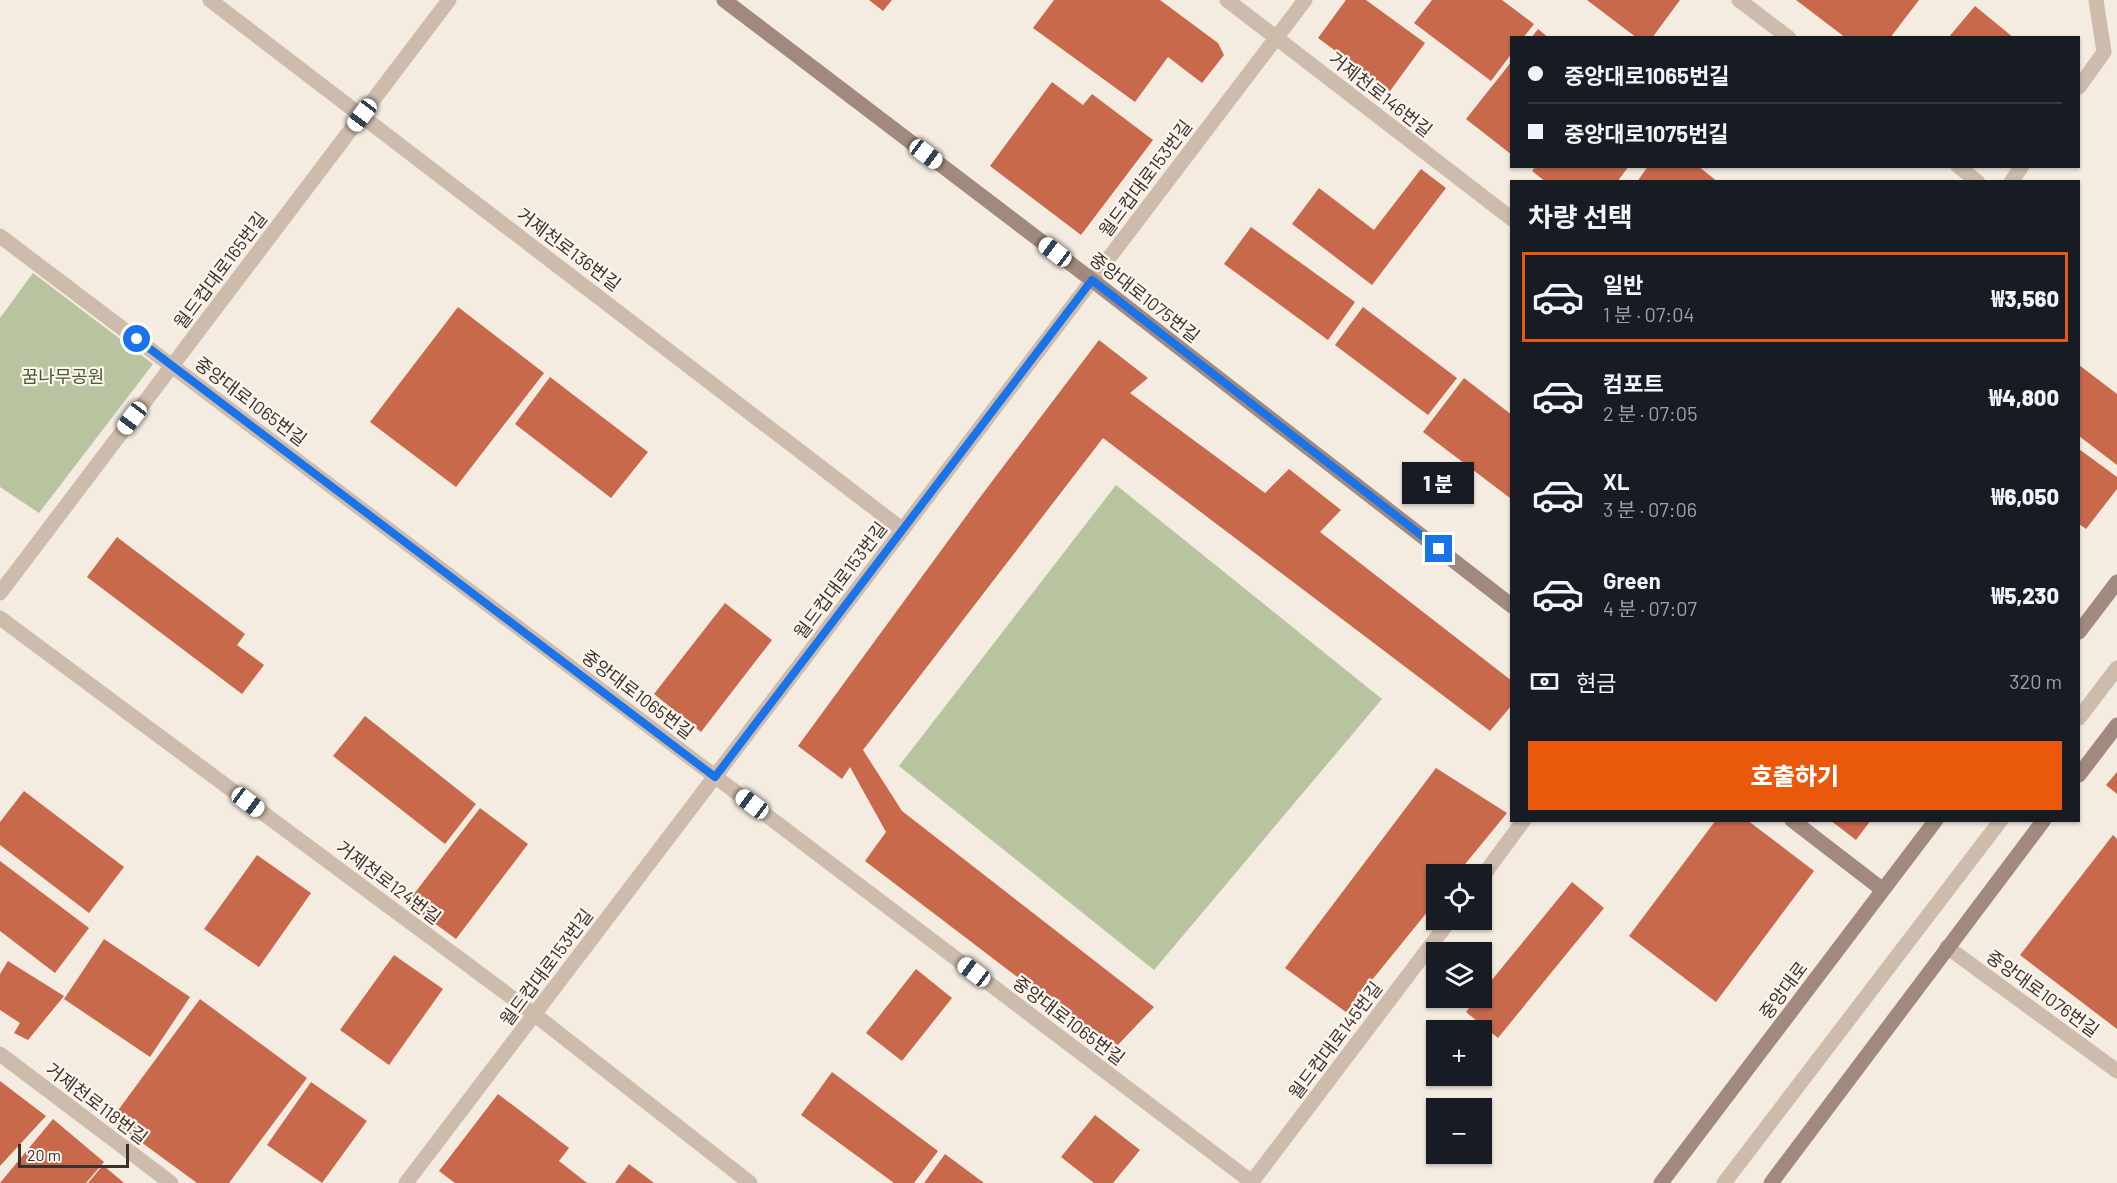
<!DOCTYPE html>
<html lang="ko">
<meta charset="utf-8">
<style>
:root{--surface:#171b24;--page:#20242c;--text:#f1f3f6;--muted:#9ea1a6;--line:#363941;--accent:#ea580c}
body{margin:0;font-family:Barlow,"Noto Sans KR",sans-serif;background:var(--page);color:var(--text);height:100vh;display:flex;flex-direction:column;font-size:22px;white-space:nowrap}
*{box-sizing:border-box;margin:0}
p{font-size:20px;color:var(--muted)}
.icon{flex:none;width:33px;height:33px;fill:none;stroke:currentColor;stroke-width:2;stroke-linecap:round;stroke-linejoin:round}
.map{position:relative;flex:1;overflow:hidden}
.sheet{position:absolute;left:1510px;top:180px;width:570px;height:642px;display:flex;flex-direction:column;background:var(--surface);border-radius:0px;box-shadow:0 2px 4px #0004}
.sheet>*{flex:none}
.top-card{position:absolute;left:1510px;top:36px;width:570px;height:132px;border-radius:0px;box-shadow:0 2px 4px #0004;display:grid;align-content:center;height:132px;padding:0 18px;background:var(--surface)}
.controls{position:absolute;left:1426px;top:864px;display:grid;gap:12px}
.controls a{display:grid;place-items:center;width:66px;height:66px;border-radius:0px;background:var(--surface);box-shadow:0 2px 4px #0004;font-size:30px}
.scale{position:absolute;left:18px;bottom:15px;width:111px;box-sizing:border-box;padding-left:6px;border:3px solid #3b302b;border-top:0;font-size:16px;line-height:21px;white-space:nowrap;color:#3b302b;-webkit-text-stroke:4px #fbf5ee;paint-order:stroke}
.end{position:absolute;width:27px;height:27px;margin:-14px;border:8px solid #1a73e8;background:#fff;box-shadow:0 0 0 3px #fff}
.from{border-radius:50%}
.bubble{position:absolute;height:42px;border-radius:0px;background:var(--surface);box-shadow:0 2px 4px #0004;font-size:20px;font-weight:800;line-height:42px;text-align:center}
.car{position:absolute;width:18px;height:36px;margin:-18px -9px;border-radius:8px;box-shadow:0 0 4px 2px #0007;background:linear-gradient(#fff 24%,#345 0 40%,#fff 0 76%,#345 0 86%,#fff 0)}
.top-card b{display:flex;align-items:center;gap:21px;height:57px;font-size:22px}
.top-card b+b{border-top:2px solid var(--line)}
.top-card i{width:15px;height:15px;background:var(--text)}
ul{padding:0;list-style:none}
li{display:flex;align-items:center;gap:18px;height:90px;margin:0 12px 9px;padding:0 6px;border:3px solid transparent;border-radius:0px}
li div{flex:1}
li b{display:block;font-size:22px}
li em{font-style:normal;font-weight:800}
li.on{border-color:var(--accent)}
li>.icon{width:54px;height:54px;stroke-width:1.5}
h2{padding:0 18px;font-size:27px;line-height:72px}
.pay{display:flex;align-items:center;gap:15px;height:66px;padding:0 18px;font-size:22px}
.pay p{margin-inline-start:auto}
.primary-button{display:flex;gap:12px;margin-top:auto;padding:12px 18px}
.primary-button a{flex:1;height:69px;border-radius:0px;background:var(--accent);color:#fff;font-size:24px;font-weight:800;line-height:69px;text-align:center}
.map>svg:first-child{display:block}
.park{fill:#b8c4a0}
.building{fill:#c8694b}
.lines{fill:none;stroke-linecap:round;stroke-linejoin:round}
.lane{stroke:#cdbbac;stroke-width:15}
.street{stroke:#cdbbac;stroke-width:15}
.secondary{stroke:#a18a7d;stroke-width:15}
.route{stroke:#1a73e8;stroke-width:8}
.labels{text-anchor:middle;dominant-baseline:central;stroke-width:4.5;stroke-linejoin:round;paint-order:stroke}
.street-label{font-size:18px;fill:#3b302b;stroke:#fbf5ee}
.park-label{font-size:18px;fill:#4a5a2e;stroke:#fbf5ee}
</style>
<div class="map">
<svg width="2117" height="1183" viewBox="0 0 2117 1183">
<rect width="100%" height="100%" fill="#f4ebe1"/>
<path class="park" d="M33,273L153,364L39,513L0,487V318Z
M1116,485L1382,699L1154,970L899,766Z"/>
<path class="building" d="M869,0H892L883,11Z
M1054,0H1160L1218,43L1224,55L1202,83L1168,57L1135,102L1033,28Z
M1346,0H1366L1425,43L1390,91L1318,38Z
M1432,0H1502L1534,24L1523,38H1512V53L1491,81L1414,23Z
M1587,0H1680L1652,38H1637Z
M1796,0H1919L1890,38H1846Z
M1975,6L2014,38H1948Z
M1538,29L1549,38H1531Z
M1512,61V155L1466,119Z
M1052,82L1083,105L1092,94L1153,140L1081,235L990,166Z
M1536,166H1629L1617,182H1546L1532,171Z
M1648,166H1698L1718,182H1637Z
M1421,169L1446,188L1372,285L1292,224L1319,188L1374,230Z
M1251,227L1355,302L1328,340L1224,264Z
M458,307L544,373L456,487L370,422Z
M1363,307L1457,378L1428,415L1335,345Z
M1099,340L1148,378L1130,393L1265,493L1289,469L1341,510L1320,532L1512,681V705L1490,731L1103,438L863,750L902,811L1154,1007L1113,1050L865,861L886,832L850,767L842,779L798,746L978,500Z
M2079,365L2117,394V465L2079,436Z
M550,377L648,452L611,498L515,424Z
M1464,378L1512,415V496L1510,498L1423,432Z
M2079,449L2117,477V489L2086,529L2079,524Z
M117,537L245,634L237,645L264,665L242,694L87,577Z
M725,603L772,640L701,732L654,694Z
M365,716L476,804L445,844L333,756Z
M1436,768L1507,813L1457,874H1437V900L1346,1012L1285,968Z
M2117,772V794L2106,785Z
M24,791L124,867L89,913L0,845V822Z
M480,808L528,844L456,939L407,903Z
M1716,820H1747L1814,871L1716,1002L1629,936Z
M1830,820H1871L1856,840Z
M2113,835L2117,839V1029L2020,955Z
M257,855L311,893L259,967L204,929Z
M0,861L89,928L55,973L0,931Z
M1572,882L1604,908L1498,1038L1466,1012L1477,998H1482V992Z
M104,939L190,997L150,1057L64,999Z
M394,955L443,989L389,1065L340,1030Z
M8,961L64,996L28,1040L14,1033L20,1023L0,1010V974Z
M916,969L952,998L902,1061L866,1033Z
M200,999L307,1078L229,1183H197L111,1120Z
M832,1072L938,1151L914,1183H894L801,1115Z
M0,1081L46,1116L0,1166Z
M311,1082L367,1121L322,1183L267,1145Z
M498,1094L569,1148L559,1161L587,1183H455L439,1171Z
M1095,1115L1140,1150L1113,1183H1094L1061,1157Z
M53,1119L104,1162L86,1183H0Z
M945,1154L984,1183H924Z
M629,1164L654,1183H615Z
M103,1165L124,1183H88Z"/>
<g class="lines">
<path class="lane" d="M2079,718L2117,668
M1724,1183L2001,820"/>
<path class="street" d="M210,0L903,530
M1227,0L1512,219
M1739,0L1789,38
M2079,87L2104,52L2096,0
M1958,166L1978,182
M2011,182L2022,166
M0,236L1253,1183
M0,593L449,0
M0,618L534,1014L750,1183
M1482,877L1524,820
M1947,947L2117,1071
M0,1054L171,1183
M406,1183L1305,0
M1251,1183L1450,920"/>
<path class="secondary" d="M724,0L1092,280L1512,606
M2079,632L2117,582
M2079,775L2117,725
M1792,820L1883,890
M1661,1183L1936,820
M1771,1183L2044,820"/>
</g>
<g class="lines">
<path class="route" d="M137,339L715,777L1092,280L1439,549"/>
</g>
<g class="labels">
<g class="street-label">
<text transform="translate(1381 94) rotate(38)">거제천로146번길</text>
<text transform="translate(1145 178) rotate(-53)">월드컵대로153번길</text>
<text transform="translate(569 249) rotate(37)">거제천로136번길</text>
<text transform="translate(220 270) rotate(-53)">월드컵대로165번길</text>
<text transform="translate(1145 297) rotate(38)">중앙대로1075번길</text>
<text transform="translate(251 401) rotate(37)">중앙대로1065번길</text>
<text transform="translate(840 580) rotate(-53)">월드컵대로153번길</text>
<text transform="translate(638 694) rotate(37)">중앙대로1065번길</text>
<text transform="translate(389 882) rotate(37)">거제천로124번길</text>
<text transform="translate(546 967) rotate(-53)">월드컵대로153번길</text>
<text transform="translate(1783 990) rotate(-53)">중앙대로</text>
<text transform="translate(2043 993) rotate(36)">중앙대로1076번길</text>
<text transform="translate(1069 1020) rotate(37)">중앙대로1065번길</text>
<text transform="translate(1335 1040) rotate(-53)">월드컵대로145번길</text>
<text transform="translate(97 1103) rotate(37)">거제천로118번길</text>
</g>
<g class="park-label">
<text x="63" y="376">꿈나무공원</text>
</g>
</g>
</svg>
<div class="controls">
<a><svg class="icon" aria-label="locate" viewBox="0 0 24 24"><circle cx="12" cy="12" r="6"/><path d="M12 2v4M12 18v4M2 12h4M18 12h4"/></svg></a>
<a><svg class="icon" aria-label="layers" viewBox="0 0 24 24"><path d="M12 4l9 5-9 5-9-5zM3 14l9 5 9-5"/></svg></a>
<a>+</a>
<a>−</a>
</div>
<div class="scale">20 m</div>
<i class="end from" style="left:137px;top:339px"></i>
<i class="end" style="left:1439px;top:549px"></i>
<div class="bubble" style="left:1402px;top:462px;width:72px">1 분</div>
<i class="car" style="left:362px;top:115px;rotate:217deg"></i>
<i class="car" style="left:926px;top:154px;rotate:127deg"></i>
<i class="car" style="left:1055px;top:252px;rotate:307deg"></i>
<i class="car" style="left:132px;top:418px;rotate:217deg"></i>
<i class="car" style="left:248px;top:802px;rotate:127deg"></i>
<i class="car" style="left:752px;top:804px;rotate:307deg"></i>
<i class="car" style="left:974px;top:972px;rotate:307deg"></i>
<div class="top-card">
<b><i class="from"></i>중앙대로1065번길</b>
<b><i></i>중앙대로1075번길</b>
</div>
<section class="sheet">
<h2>차량 선택</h2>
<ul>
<li class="on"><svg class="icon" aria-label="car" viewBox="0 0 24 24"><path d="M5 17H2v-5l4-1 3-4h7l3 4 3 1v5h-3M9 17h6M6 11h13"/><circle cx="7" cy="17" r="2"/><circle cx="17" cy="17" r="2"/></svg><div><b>일반</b><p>1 분 · 07:04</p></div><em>₩3,560</em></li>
<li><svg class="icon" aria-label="car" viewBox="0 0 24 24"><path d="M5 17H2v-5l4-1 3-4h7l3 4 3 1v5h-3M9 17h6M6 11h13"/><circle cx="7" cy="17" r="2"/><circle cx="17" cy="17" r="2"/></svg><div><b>컴포트</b><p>2 분 · 07:05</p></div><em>₩4,800</em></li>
<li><svg class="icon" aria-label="car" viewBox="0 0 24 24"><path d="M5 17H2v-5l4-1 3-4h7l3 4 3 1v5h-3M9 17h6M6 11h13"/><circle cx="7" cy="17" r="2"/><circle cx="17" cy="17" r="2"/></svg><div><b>XL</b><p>3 분 · 07:06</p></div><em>₩6,050</em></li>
<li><svg class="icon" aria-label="car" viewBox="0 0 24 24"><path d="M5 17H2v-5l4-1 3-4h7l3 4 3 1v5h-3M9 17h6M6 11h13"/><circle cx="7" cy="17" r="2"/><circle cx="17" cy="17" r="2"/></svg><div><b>Green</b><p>4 분 · 07:07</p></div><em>₩5,230</em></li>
</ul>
<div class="pay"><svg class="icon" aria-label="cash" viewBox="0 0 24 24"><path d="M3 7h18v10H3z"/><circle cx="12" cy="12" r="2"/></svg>현금<p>320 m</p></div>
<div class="primary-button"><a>호출하기</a></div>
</section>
</div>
